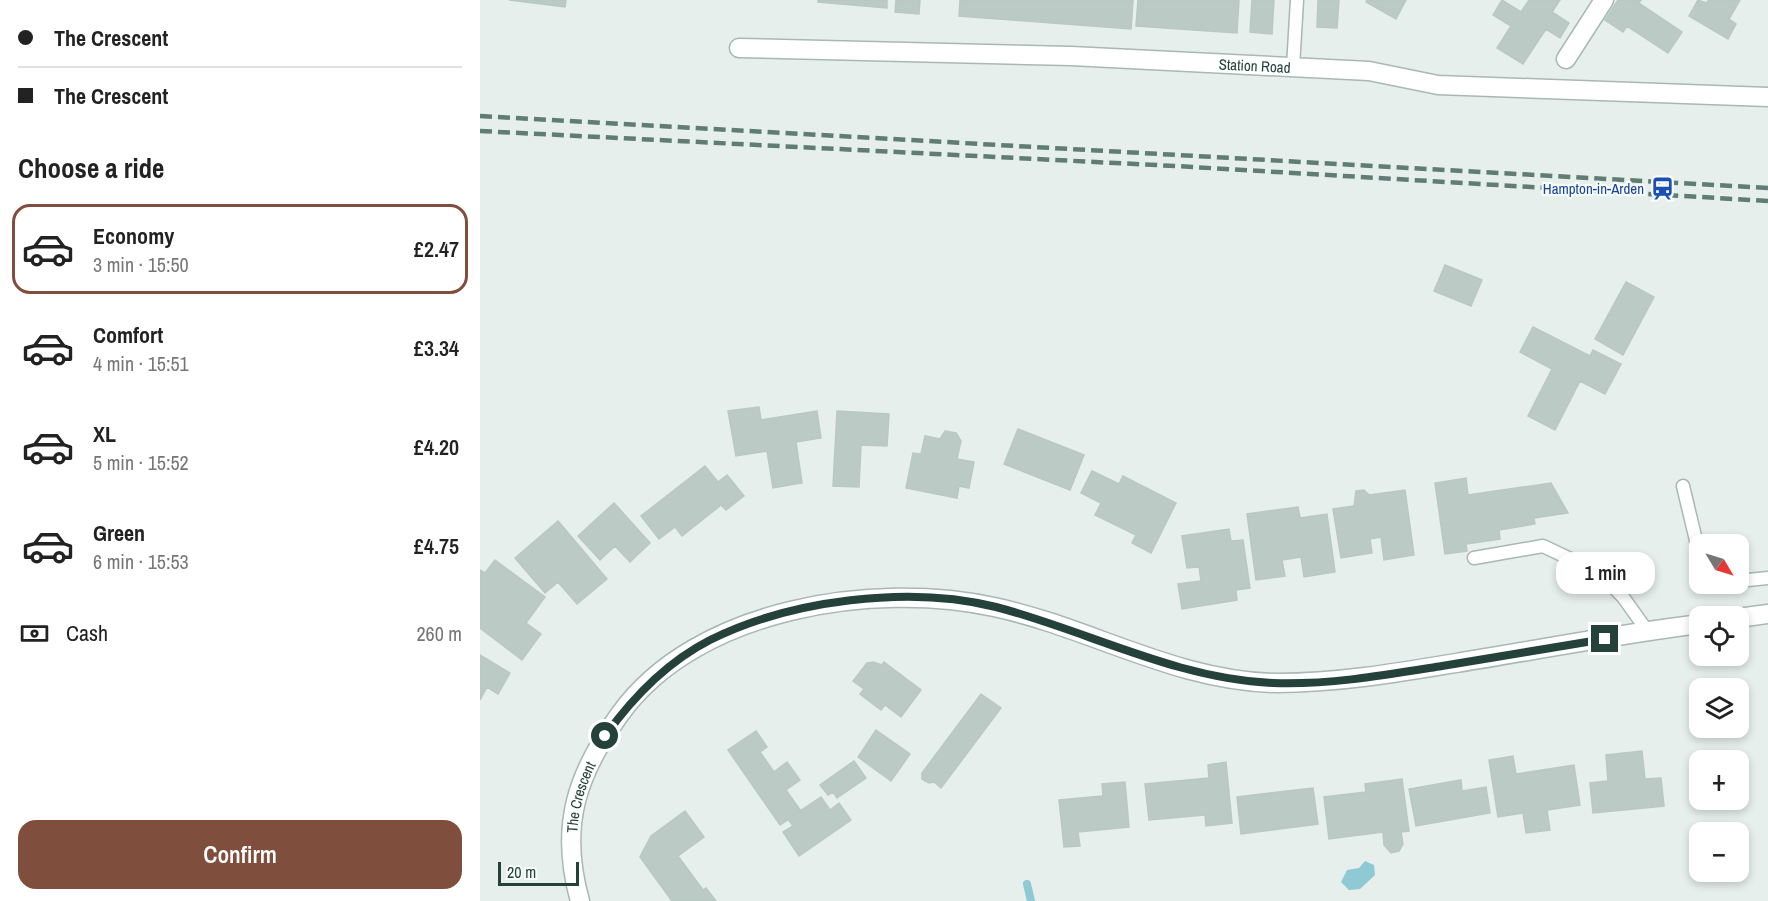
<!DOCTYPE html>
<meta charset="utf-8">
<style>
:root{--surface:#fff;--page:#f6f6f6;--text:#222;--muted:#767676;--line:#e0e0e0;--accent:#804e3d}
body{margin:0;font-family:"Archivo Narrow",sans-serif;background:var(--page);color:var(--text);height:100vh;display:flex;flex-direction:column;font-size:22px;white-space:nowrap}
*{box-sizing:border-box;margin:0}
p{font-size:20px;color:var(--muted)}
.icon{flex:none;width:33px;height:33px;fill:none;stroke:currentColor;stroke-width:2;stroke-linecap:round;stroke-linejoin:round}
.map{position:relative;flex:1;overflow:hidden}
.details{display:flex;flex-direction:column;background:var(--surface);width:480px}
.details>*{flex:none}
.top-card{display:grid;align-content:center;height:132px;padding:0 18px;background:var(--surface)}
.needle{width:39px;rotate:128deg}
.buttons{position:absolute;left:1209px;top:534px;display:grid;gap:12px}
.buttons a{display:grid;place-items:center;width:60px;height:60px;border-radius:12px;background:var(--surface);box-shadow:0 3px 9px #0003;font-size:30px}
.scale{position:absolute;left:18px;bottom:15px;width:81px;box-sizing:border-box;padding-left:6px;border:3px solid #24423a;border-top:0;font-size:16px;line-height:21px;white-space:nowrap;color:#24423a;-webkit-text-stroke:4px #f7fbf9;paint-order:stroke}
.end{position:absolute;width:27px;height:27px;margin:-14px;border:8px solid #24423a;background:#fff;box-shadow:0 0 0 3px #fff}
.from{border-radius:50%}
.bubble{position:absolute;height:42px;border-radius:18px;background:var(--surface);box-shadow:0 3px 9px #0003;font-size:20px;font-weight:600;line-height:42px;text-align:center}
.top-card b{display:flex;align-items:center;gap:21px;height:57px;font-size:22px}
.top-card b+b{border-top:2px solid var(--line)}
.top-card i{width:15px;height:15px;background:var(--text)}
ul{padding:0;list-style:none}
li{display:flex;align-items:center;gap:18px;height:90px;margin:0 12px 9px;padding:0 6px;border:3px solid transparent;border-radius:18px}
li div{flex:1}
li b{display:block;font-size:22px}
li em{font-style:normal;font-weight:600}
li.active{border-color:var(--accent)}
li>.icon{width:54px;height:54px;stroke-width:1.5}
h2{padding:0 18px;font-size:27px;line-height:72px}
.pay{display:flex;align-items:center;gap:15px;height:66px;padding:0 18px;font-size:22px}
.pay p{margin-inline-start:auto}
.cta{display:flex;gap:12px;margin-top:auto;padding:12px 18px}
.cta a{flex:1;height:69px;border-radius:18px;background:var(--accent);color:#fff;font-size:24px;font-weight:600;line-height:69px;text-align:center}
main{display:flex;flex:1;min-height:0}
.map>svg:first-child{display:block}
.water{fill:#8ec9d4}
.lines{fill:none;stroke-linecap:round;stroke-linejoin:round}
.stream{stroke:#8ec9d4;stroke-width:8}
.building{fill:#bbcac4;stroke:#b8c9c2;stroke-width:1.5}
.lane-casing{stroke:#a8b8b2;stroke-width:15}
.street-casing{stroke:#a8b8b2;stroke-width:21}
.lane{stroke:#fff;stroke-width:12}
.street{stroke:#fff;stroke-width:18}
.rail{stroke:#5f7d75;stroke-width:4.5;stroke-dasharray:12 6;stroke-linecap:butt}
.route{stroke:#24423a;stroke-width:8}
.labels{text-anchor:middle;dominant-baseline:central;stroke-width:4.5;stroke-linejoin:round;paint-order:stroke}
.street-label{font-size:15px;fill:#24423a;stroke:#f7fbf9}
.transit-label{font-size:15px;fill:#164399;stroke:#f7fbf9;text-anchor:end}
</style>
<main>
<section class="details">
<div class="top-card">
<b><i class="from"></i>The Crescent</b>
<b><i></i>The Crescent</b>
</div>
<h2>Choose a ride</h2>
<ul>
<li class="active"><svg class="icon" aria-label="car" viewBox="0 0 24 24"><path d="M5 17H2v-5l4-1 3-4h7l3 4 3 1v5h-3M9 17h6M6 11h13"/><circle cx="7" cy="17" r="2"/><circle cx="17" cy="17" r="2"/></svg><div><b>Economy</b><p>3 min · 15:50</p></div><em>£2.47</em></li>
<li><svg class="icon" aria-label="car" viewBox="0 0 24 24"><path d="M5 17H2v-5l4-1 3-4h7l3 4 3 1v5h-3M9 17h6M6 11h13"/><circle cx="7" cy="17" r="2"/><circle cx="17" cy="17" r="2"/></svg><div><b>Comfort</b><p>4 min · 15:51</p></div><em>£3.34</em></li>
<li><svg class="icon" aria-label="car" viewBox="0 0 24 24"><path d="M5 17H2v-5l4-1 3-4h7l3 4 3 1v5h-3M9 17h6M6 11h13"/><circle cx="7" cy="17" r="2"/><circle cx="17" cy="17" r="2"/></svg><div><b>XL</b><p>5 min · 15:52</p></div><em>£4.20</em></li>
<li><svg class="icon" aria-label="car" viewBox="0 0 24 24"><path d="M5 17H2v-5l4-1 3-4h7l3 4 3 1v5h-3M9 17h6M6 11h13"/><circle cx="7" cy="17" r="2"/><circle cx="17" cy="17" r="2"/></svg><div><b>Green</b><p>6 min · 15:53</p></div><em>£4.75</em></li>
</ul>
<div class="pay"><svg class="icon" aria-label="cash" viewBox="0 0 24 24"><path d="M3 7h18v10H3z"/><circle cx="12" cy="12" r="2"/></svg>Cash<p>260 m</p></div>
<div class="cta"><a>Confirm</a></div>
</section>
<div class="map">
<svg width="1288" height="901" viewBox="0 0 1288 901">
<rect width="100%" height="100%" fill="#e6efeb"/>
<path class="water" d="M885,861L894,865L895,875L880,889L869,890L861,882L867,870L879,868Z"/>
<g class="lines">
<path class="stream" d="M547,884L551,901"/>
</g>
<path class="building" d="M29,0H86L85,7Z
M338,0H407V8L338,2Z
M416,0H440L439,14L415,12Z
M480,0H653L651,29L479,16Z
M658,0H759L757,33L656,26Z
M772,0H794L792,34L770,32Z
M838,0H859L857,28L837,27Z
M887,0H926L916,19L886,2Z
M1022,0L1041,12L1049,0H1080L1072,12L1089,23L1080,38L1066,29L1043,64L1017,48L1031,26L1013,15Z
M1138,0H1161L1159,3L1202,32L1188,53L1147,26L1143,32L1125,20Z
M1218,0L1226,3L1229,0H1260L1249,19L1256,24L1248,39L1209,16Z
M965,265L1002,280L991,306L954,291Z
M1146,282L1174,297L1143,355L1115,339Z
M1053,327L1110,356L1113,350L1141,364L1125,394L1100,381L1075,430L1048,416L1072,369L1040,352Z
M279,407L281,420L337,411L341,438L316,442L322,483L293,488L287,451L256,456L248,411Z
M357,411L409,414L407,446L381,445L379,487L353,486Z
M538,429L604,455L590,490L524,464Z
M465,431L476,433L481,441L477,459L494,462L489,488L479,486L477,498L426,488L433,453L441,454L445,436L460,439Z
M225,466L238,482L247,475L264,496L246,510L241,505L202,536L195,527L179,539L161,516Z
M612,471L639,484L643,476L696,503L671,553L652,543L656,535L615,515L621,503L601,493Z
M986,478L988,495L1071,483L1088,513L1054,518L1055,524L1019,530L1020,539L986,544L987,551L965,554L955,483Z
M884,490L889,495L925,490L934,555L904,560L901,537L890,539L892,553L861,558L853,509L874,506L876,491Z
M134,503L170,543L150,562L135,546L120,560L98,536Z
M818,507L820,518L847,514L855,572L824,577L821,557L802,560L805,576L776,580L767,514Z
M78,521L127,579L97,604L78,582L65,593L35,558Z
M749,529L751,541L763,540L770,588L756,590L757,600L702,609L698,584L721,581L719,567L707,568L702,536Z
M15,560L65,597L46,623L61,634L42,660L0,628V570L5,573Z
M0,655L30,673L18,694L7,687L0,700Z
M393,662L402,665L404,662L441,690L421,717L405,705L401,710L380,694L384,689L373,681L387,663Z
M501,694L521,708L461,788L454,782L449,783L442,779V773Z
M396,730L430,754L411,781L378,757Z
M276,731L287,747L280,752L294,772L307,762L320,780L306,790L321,811L300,825L248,750Z
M1162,751L1165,779L1181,778L1184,806L1113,813L1110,783L1128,781L1126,755Z
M1033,756L1036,774L1094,765L1100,805L1067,810L1070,830L1046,833L1043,813L1018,817L1009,760Z
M374,761L386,778L357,798L353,792L348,795L340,785Z
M746,762L752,823L726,826L725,815L669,820L665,784L729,778L728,765Z
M922,779L929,831L921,832L923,844L919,851L911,853L904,845L903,832L849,839L844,797L886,792L885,784Z
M981,780L982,791L1006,787L1010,813L936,826L929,789Z
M645,782L649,827L598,832L600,846L584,847L579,800L623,796L622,784Z
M833,788L838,824L761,834L757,797Z
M341,797L350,810L359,803L371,820L319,856L303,832L313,826L308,819Z
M205,811L224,837L198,856L223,890L226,888L236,901H192L160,857L171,836Z"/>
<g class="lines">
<defs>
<path id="lane" d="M813,67L817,0
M1203,486L1220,557
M994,558L1063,546L1120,573L1143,597L1168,632
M1258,581L1288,578"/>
<g id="street">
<path id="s1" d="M259,48L591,56L889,71L958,85L1288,97"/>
<path d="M1086,59L1124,0"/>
<path d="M1258,618L1288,614"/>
<path id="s2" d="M100,901C79,827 96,775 140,714C216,608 394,581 514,607C609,627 697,682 797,683C857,683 916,673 976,663C1057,650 1138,634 1220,624"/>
</g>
</defs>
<use href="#lane" class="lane-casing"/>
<use href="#street" class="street-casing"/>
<use href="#lane" class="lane"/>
<use href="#street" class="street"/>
<path class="rail" d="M0,116L1288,188
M0,131L695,166L1288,201"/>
</g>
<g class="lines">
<path class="route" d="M125,736C153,697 187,662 230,640C310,600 429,585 516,607C608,631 696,679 793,683C850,685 906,675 962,666C1016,657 1071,648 1125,639"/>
</g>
<defs>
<symbol id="station-bare" viewBox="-9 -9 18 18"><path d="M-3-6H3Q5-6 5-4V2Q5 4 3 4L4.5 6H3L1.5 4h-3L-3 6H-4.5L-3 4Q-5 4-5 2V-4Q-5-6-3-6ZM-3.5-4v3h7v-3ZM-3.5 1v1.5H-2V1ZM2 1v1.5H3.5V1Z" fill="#1a4fb4" stroke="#f7fbf9" stroke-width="2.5" paint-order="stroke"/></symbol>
</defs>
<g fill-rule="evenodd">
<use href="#station-bare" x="1166" y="172" width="33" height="33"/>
</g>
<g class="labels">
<g class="street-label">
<text stroke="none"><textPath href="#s1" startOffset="516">Station Road</textPath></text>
<text stroke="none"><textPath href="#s2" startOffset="106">The Crescent</textPath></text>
</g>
<g class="transit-label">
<text x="1164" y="188">Hampton-in-Arden</text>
</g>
</g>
</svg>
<div class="buttons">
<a><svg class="needle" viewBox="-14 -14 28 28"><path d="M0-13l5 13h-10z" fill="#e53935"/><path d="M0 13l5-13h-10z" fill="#767676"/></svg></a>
<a><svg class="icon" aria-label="locate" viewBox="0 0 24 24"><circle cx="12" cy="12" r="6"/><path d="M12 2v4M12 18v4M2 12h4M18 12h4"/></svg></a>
<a><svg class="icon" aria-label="layers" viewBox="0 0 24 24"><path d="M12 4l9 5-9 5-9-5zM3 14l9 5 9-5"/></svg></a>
<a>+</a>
<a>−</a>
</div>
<div class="scale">20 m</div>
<i class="end from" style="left:125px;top:736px"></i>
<i class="end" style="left:1125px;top:639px"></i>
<div class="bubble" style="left:1076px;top:552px;width:99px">1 min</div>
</div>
</main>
